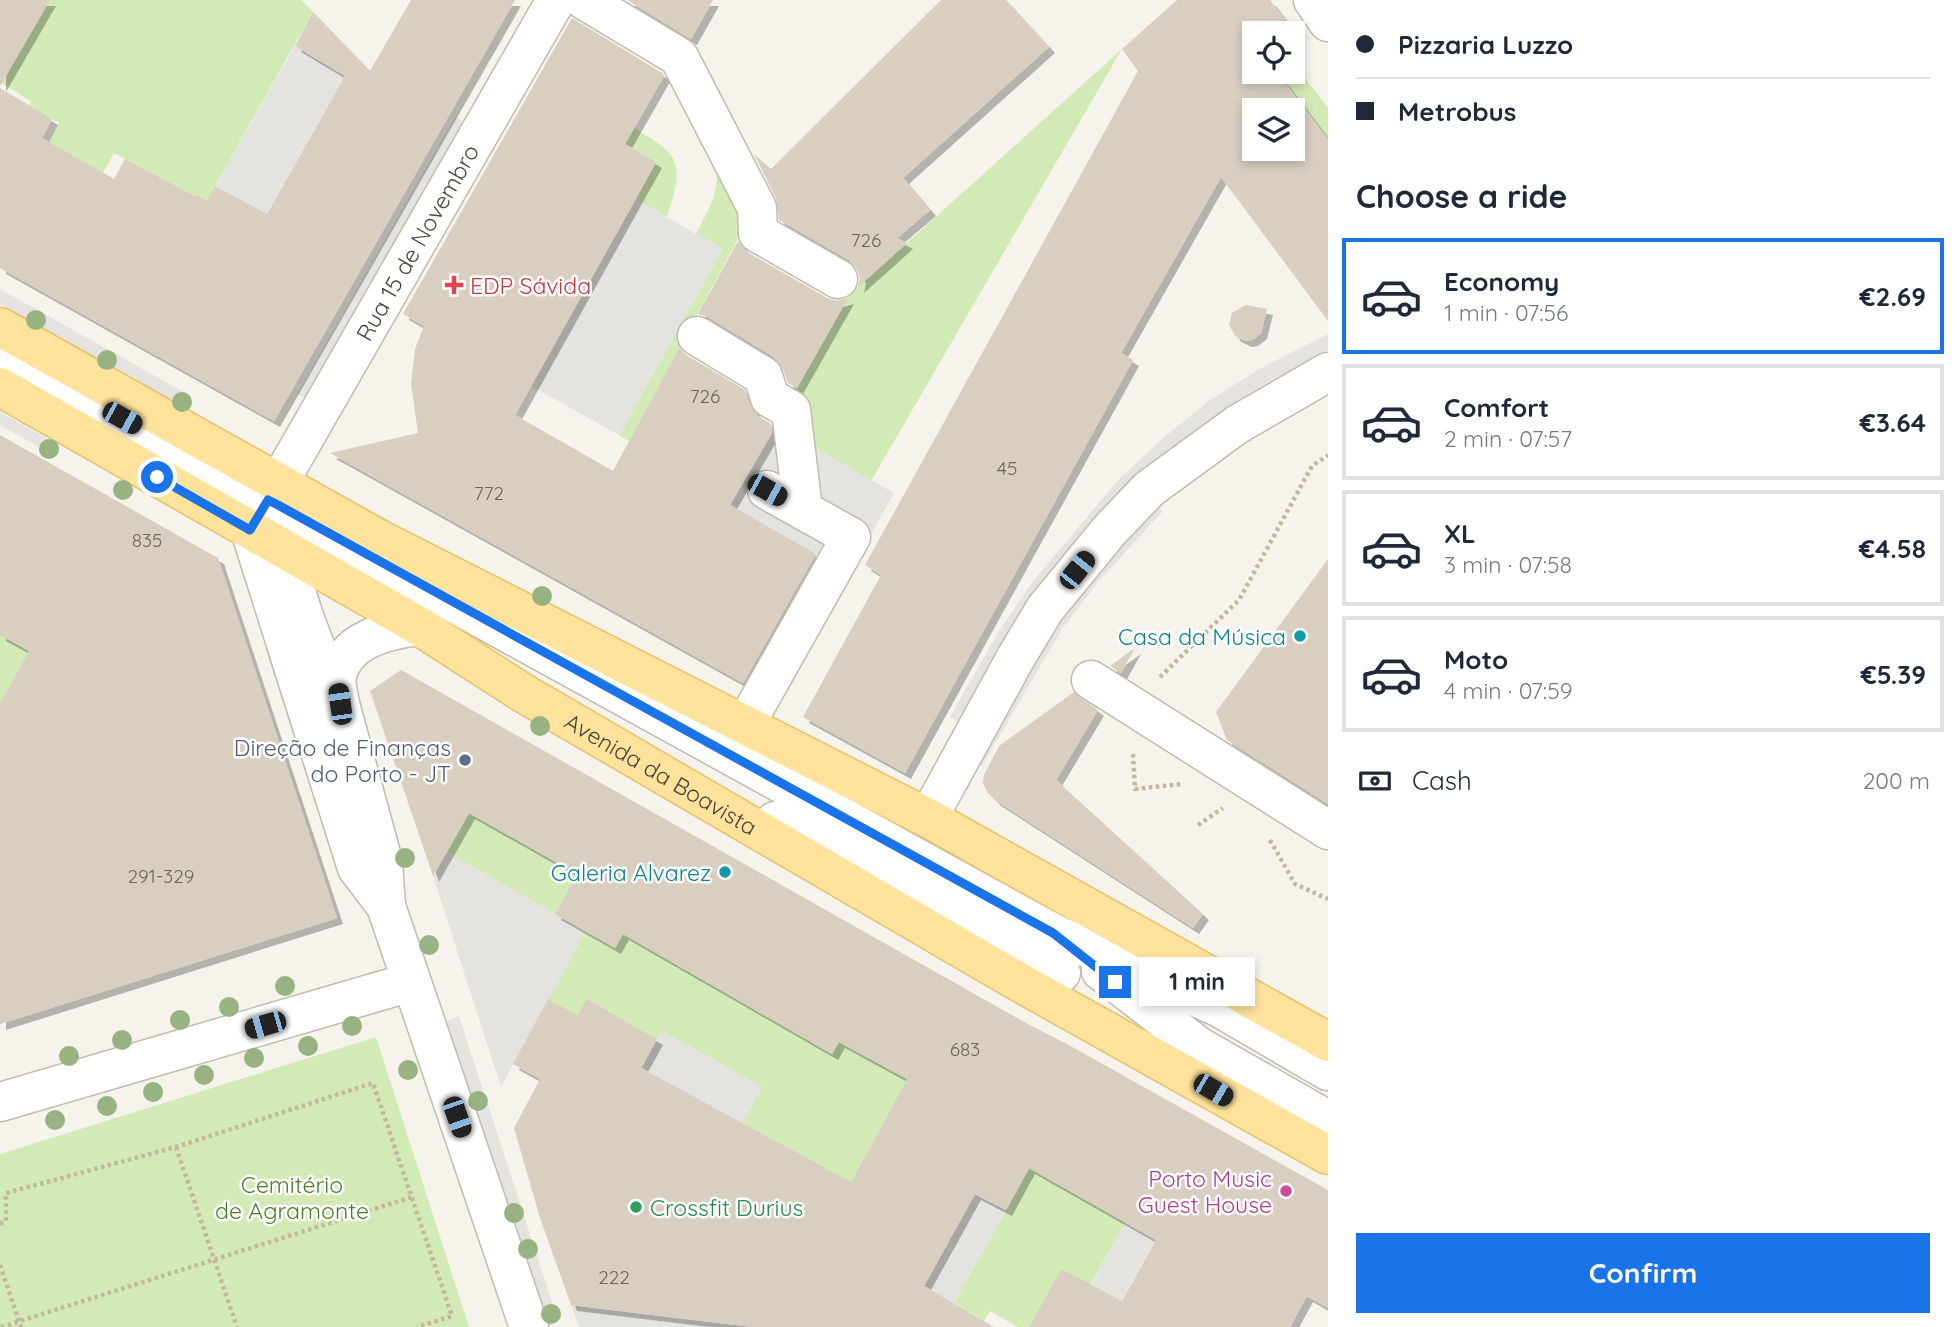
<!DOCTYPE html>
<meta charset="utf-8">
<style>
:root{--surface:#fff;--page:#f6f6f7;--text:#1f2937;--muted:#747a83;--line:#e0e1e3;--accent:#1a73e8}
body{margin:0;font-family:Quicksand,sans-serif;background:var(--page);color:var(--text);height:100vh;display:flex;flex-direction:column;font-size:26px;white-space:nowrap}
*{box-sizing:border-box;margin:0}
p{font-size:23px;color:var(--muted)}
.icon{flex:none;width:38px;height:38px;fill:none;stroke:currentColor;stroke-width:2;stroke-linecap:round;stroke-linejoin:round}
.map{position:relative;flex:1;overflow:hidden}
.side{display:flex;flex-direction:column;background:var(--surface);width:630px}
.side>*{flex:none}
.banner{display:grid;align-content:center;height:154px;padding:0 28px;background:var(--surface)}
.tools{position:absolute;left:1242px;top:21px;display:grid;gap:14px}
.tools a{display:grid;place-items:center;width:63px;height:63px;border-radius:0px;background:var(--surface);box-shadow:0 4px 10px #0003;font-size:35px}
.end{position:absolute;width:32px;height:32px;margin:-16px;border:9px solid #1a73e8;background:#fff;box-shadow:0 0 0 4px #fff}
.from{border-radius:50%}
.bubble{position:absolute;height:49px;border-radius:0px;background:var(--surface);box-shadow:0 4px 10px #0003;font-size:23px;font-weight:700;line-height:49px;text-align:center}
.car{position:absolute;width:21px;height:42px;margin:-21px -10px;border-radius:9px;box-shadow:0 0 5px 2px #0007;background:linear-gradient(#222 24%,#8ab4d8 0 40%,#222 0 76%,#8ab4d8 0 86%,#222 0)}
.banner b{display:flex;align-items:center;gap:24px;height:66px;font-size:26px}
.banner b+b{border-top:2px solid var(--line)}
.banner i{width:18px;height:18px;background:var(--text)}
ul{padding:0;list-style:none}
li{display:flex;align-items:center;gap:21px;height:116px;margin:0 14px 10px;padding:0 14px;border:4px solid var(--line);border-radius:0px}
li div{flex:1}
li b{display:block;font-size:26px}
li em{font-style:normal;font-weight:700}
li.selected{border-color:var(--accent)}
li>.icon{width:63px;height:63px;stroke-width:1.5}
h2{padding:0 28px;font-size:32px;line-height:84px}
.pay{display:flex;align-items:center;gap:18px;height:77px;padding:0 28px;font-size:26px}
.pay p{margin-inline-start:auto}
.cta{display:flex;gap:14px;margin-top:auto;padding:14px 28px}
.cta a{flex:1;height:80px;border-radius:0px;background:var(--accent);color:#fff;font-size:28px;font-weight:700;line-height:80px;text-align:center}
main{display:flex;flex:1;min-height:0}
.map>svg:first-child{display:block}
.green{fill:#d2eab5}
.parking{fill:#e5e3e0}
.building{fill:#d8cfc1;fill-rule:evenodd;filter:url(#shadow)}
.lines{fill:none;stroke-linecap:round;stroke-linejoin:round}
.minor-casing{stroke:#c2bbae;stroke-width:41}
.major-casing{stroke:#e6c16a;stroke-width:41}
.path{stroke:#c4b79f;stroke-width:4.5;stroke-dasharray:3.5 3.5;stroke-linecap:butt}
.minor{stroke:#fff;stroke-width:38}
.major{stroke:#ffe39c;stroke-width:38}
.tree{fill:#97b381}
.route{stroke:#1a73e8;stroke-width:9}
.health-dot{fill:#e0444e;stroke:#fff;stroke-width:2.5}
.culture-dot{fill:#0f9aa8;stroke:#fff;stroke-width:2.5}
.service-dot{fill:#5c6f8a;stroke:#fff;stroke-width:2.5}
.hotel-dot{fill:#d1479c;stroke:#fff;stroke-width:2.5}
.leisure-dot{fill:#2e9e5b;stroke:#fff;stroke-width:2.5}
.labels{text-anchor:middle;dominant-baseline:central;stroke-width:5;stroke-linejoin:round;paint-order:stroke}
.number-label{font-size:19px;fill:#6e675b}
.street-label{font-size:23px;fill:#4b4439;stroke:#fff}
.health-label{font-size:23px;fill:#be3a42;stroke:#fff;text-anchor:start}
.culture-label{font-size:23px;fill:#0d838f;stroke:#fff;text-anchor:end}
.service-label{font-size:23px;fill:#4e5e75;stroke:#fff;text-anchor:end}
.hotel-label{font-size:23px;fill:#b23c85;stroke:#fff;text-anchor:end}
.park-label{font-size:23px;fill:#4a7f2a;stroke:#fff}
.leisure-label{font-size:23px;fill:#27864d;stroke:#fff;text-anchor:start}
</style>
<main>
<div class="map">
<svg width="1328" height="1327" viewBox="0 0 1328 1327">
<defs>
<filter id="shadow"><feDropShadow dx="6" dy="6" stdDeviation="0" flood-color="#0004"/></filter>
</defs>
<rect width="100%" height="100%" fill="#f6f3ec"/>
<path class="green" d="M50,0H301L313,12L207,200L195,194L187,208L145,170L114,153L103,173L49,142L59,123L29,106L31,101L1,83Z
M1122,49L871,481L808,444L790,400L850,294Z
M1293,62L1328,108V139L1277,72H1293Z
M634,128C682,156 684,163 667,217L636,200L656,162L625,144Z
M716,162L753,211L629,441L619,435L723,249L696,234C710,207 720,193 716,162Z
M29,583L59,599L0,703V635Z
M469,813L542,854L584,861L555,914L447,852Z
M586,931L615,948L623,934L832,1054L842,1036L852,1049L907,1079L804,1268L742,1123L762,1087L662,1031L657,1039L587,999L577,1015L548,999Z
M376,1037L469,1327H0V1154Z
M1032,1164L1126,1222L1090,1285L1061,1269L1029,1327H1018L990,1311L984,1321L954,1303Z"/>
<path class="parking" d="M295,46L345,76L266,215L215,186Z
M455,117L467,123L307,399L297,394Z
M636,200L723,249L619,435L531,386Z
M0,289L189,395L183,407L0,304Z
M1328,334V351L1268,382L1216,415L1170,451L961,724L950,717L997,634L1033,581L1120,478L1162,439L1210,400L1263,367Z
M0,412L60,446L55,456L0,425Z
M776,426L894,493L790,680L822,558L730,505Z
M1154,503L1163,511L1098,582L1062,629L982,766L972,759L1053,621Z
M272,645L337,842L329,845L265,648Z
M447,852L586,931L501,1087L433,876Z
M459,1016L555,1311L543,1315L447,1021Z
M662,1031L762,1087L742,1123L563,1207Z
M975,1194L1006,1210L941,1327H901Z
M1126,1222L1156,1239L1107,1327H1067Z
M571,1305L661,1317L753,1327H579Z"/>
<path class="building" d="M0,0H50L0,86Z
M411,0H515L274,421L0,268V88L52,119L42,138L114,179L125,159L194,196L195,194L207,200L215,186L267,214L345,76L295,46L313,12L370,71Z
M627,0H713L691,39Z
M941,0H1006L1049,47L903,178L930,210L897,238L907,243L858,287L860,278L857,269L849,260L779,220L776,198L754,154L771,169Z
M1177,0H1270L1299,38L1293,43V33H1255V72H1277L1328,139V321L1221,177L1121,353L1133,360L905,773L803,717L881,575L865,565L1138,71L1122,49ZM1255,110H1293V149H1255Z
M572,18L662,73L664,76L625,144L656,162L515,415L613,471L679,348L686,355L745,390L750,405L758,416L771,424L772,433L730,505L816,554L743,683L330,453L418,433L411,384L415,349L424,326L403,314Z
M738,241L747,252L827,298L837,301L848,298L797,388L788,383L783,369L774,357L708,317L698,314Z
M1246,305L1267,309L1261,333L1252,340L1246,341L1235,336L1229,325L1232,313Z
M0,435L218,558L337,918L0,1024V703L29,651L0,635Z
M1328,559V804L1227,740L1216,712Z
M1135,648L1121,673L1110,666Z
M401,670L1026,1023L1067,1044L1328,1190V1308L1307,1296L1290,1327H1029L1061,1269L1122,1301L1156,1240L1029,1168L1006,1210L975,1194L924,1286L994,1327H753L571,1305L540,1218L514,1128L540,1079L513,1064L548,999L577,1015L587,999L657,1039L641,1068L851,1182L907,1079L839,1042L832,1054L623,934L615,948L555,914L577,874L469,813L433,876L370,691Z
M1074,692L1098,710L1056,780L1203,914L1193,928L995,800L987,792L983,783L984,775L999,746Z"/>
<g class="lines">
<defs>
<g id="minor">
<path d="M584,0L679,57L757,208L758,233L838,279"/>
<path d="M1313,0L1328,22"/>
<path d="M697,336L763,376L770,398L791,410L803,510"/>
<path d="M0,349L392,569L1053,933L1220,1008L1328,1071"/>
<path d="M250,530L357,868L386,906"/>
<path d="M419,626C388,630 345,639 337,676C335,684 339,695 340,704L383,861L386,906L529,1327"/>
<path d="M1091,680L1328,830"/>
<path id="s1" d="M340,704C308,634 280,562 278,484L556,0"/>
<path d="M745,725L851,537L767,490"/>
<path d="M928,818L1015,659L1045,609L1109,531L1149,489L1238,424L1328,372"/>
<path d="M775,821L937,903L1061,973"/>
<path d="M1101,971L1198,1046L1328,1120"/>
<path d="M0,1102L411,982"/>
</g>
<g id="major">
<path d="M0,327L379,539L928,818L1328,1042"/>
<path id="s2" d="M0,387L419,626L523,693L1019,982L1328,1155"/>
</g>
</defs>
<use href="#minor" class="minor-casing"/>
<use href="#major" class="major-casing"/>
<path class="path" d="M1160,677L1239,600L1312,466L1328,455
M1133,754L1135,789L1182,784
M1198,825L1223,808
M1270,840L1295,884L1328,899
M176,1147L237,1327
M0,1224L6,1221V1193L176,1147L373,1083L452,1316L417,1327
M0,1265L21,1327
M1,1327L412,1197"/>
<use href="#minor" class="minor"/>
<use href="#major" class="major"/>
</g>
<g class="tree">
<circle cx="36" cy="320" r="10"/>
<circle cx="107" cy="360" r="10"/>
<circle cx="182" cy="402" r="10"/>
<circle cx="49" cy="449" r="10"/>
<circle cx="123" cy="490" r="10"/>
<circle cx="542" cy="596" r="10"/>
<circle cx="540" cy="726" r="10"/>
<circle cx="405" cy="858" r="10"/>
<circle cx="429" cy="945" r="10"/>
<circle cx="285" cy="986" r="10"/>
<circle cx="229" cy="1007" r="10"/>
<circle cx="180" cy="1020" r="10"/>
<circle cx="352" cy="1026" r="10"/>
<circle cx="122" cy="1040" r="10"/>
<circle cx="308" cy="1046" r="10"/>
<circle cx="69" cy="1056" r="10"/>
<circle cx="254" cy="1058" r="10"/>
<circle cx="408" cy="1070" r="10"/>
<circle cx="204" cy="1075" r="10"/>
<circle cx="153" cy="1092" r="10"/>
<circle cx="478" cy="1101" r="10"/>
<circle cx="107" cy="1106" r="10"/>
<circle cx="55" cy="1120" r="10"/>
<circle cx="514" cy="1213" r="10"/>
<circle cx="528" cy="1249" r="10"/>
<circle cx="551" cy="1314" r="10"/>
</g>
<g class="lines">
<path class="route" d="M157,477L250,530L268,500L278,505L1053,933L1115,982"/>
</g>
<path class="health-dot" d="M450.5 274.5h7v7h7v7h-7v7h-7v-7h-7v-7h7z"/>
<g class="culture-dot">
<circle cx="1300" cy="636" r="7"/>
<circle cx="725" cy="872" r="7"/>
</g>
<circle class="service-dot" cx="465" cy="760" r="7"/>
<circle class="hotel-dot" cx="1286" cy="1191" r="7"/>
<circle class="leisure-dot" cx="636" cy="1207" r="7"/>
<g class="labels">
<g class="number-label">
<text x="866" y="240">726</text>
<text x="705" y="396">726</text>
<text x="1007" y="468">45</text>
<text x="489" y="493">772</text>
<text x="147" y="540">835</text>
<text x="161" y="876">291-329</text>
<text x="965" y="1049">683</text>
<text x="614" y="1277">222</text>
</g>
<g class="street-label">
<text stroke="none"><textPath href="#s1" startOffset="509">Rua 15 de Novembro</textPath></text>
<text stroke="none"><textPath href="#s2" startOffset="766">Avenida da Boavista</textPath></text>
</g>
<g class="health-label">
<text x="470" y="285">EDP Sávida</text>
</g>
<g class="culture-label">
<text x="1286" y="636">Casa da Música</text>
<text x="711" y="872">Galeria Alvarez</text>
</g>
<g class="service-label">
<text x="451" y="747">Direção de Finanças<tspan x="451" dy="26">do Porto - JT</tspan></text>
</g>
<g class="hotel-label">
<text x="1272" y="1178">Porto Music<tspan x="1272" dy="26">Guest House</tspan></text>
</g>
<g class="park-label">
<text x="292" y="1184">Cemitério<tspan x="292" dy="26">de Agramonte</tspan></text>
</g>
<g class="leisure-label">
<text x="650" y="1207">Crossfit Durius</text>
</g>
</g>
</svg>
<div class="tools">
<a><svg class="icon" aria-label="locate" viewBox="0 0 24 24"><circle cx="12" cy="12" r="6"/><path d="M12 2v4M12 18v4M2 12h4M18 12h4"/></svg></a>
<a><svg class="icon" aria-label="layers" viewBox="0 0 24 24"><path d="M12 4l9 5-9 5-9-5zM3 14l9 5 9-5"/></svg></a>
</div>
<i class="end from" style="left:157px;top:477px"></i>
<i class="end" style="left:1115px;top:982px"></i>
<div class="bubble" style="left:1139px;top:957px;width:116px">1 min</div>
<i class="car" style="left:122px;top:418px;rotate:119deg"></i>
<i class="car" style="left:767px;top:490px;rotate:119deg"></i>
<i class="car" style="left:1077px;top:570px;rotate:39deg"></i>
<i class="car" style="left:340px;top:704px;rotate:352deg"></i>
<i class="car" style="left:265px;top:1025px;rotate:254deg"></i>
<i class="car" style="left:1213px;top:1090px;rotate:120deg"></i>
<i class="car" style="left:457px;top:1117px;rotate:161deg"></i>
</div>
<section class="side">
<div class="banner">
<b><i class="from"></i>Pizzaria Luzzo</b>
<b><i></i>Metrobus</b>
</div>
<h2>Choose a ride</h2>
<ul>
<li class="selected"><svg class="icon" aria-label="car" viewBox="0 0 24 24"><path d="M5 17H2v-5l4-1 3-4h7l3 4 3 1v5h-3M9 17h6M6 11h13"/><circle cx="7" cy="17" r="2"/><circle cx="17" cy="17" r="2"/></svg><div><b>Economy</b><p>1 min · 07:56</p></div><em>€2.69</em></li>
<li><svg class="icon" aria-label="car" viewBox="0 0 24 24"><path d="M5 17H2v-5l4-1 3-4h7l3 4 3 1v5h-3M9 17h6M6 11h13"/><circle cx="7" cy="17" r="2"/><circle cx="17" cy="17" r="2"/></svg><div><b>Comfort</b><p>2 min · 07:57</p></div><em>€3.64</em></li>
<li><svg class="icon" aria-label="car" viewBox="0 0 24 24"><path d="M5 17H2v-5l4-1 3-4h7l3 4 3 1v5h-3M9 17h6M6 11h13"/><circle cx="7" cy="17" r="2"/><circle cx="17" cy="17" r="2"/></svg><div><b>XL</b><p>3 min · 07:58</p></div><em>€4.58</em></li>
<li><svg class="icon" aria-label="car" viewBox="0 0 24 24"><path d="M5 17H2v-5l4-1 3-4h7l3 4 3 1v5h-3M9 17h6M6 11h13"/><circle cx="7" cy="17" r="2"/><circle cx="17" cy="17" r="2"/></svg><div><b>Moto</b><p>4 min · 07:59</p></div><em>€5.39</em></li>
</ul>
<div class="pay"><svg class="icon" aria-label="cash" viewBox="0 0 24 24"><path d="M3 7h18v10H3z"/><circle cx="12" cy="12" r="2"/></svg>Cash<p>200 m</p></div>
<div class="cta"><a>Confirm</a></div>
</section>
</main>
